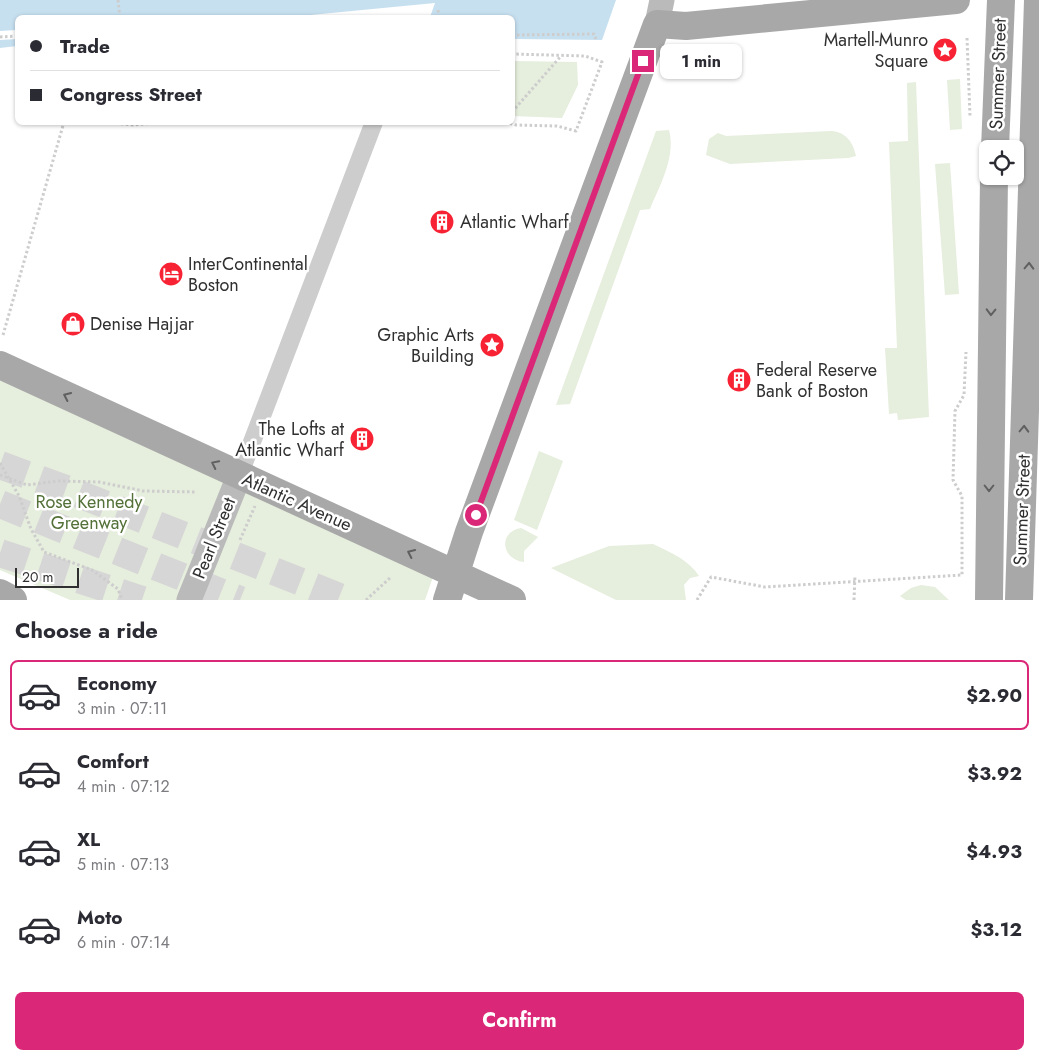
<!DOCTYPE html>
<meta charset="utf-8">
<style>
:root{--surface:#fff;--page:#f2f2f3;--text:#2b2b33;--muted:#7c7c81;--line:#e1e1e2;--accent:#db2777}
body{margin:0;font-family:Jost,sans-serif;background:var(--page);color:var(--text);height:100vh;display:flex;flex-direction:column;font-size:19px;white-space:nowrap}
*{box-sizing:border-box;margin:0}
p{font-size:16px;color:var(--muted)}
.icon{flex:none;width:28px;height:28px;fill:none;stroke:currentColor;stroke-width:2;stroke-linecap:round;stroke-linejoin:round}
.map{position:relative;height:600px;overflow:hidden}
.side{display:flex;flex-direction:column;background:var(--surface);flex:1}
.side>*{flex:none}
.hud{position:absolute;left:15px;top:15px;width:500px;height:110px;border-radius:8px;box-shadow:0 1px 4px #0004;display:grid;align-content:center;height:110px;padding:0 15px;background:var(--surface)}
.buttons{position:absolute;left:979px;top:140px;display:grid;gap:10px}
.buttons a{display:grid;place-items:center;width:45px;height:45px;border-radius:8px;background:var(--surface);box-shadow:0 1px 4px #0004;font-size:25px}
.scale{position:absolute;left:15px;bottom:12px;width:64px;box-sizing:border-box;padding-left:5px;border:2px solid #303030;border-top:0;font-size:14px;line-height:18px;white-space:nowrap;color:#303030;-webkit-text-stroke:4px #fff;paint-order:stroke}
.end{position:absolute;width:22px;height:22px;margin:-11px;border:6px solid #db2777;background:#fff;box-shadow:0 0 0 2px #fff}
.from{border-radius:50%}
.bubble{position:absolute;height:35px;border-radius:8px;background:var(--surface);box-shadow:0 1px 4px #0004;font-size:16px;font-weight:700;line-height:35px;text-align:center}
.hud b{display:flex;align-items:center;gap:18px;height:48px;font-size:19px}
.hud b+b{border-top:1px solid var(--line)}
.hud i{width:12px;height:12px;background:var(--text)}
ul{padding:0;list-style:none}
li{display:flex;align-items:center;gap:15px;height:70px;margin:0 10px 8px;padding:0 5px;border:2px solid transparent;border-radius:8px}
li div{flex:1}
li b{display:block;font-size:19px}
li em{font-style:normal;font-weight:700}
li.active{border-color:var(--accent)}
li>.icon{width:45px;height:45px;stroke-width:1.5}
h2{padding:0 15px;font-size:22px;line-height:60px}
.primary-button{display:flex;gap:10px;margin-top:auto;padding:10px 15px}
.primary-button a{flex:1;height:58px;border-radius:8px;background:var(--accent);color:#fff;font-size:20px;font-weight:700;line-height:58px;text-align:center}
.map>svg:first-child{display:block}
.green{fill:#e6eedd}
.water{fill:#c7e0f0}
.pier{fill:#fff}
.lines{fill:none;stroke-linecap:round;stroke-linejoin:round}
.highway-tunnel{stroke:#d6d6d6;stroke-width:28;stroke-dasharray:28 14;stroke-linecap:butt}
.path{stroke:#cdcdcd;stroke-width:3;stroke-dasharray:2.5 2.5;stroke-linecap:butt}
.street{stroke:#cdcdcd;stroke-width:18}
.secondary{stroke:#bababa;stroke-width:25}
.primary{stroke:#a8a8a8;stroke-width:28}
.oneway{stroke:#606060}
.route{stroke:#db2777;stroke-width:6}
.labels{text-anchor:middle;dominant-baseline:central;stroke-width:5;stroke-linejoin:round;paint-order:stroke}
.poi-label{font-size:18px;fill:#303030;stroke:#fff;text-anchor:start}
.street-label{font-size:18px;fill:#303030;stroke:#fff}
.park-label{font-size:18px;fill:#537138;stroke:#fff}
</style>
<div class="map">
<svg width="1039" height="600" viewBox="0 0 1039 600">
<rect width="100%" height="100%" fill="#fff"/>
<path class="green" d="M513,61L577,62L578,85L562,118L513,116Z
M960,79L962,129L950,130L947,80Z
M916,82L929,417L898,420L897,413L889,414L885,348H897L889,142L908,141L907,83Z
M669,130C676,157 660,185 650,209L640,210L570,404L556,405L656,131Z
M831,131C846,132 853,142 856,156L848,158L730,164L706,155L709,139L718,133L726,136Z
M950,163L959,294L945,295L935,164Z
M0,375L435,571L425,600H70L0,570Z
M539,451L563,461L537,530L514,520Z
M521,528L538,537L524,551V562C501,559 498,532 521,528Z
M653,544C670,552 689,560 699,576L690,578L684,585L686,600H616L551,568L609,546Z
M921,585L935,587L949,600H906L900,596L911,588Z"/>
<path class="water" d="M0,0H616L602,40L513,39L512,18L430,17L435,3L279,18H18L17,46L0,48Z"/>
<path class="pier" d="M17,30V39L0,40V31Z"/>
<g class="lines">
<path class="highway-tunnel" d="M0,465L66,489L347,600
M0,504L240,600
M0,553L142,600"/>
<path class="path" d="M118,0L120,18
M438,10L439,18
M512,35L594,34L596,39
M0,37L18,36
M967,38L970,116
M512,112L561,56
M106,122L133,125L162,122
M505,122L516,125L557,126L576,131L602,62L585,56L512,54
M3,335L64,122
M0,463L19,496L31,529L44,552L92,570L118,589L122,600
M0,475L27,485L58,481L99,482L143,491L197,492
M240,540L255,506
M366,600L391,577
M697,600L711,577L765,587L962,575V496L953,480L955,411L964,395L966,352
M854,600L855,575"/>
<path class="street" d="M239,476L374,122"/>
<path class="secondary" d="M657,24L662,0
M189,600L239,476"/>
<path class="primary" d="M995,149L1001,0
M0,365L512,600
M0,593L13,600
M447,600L469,532L657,24L686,26L956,0
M989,600L994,176
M1019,600L1038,0"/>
</g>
<defs><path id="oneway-chevron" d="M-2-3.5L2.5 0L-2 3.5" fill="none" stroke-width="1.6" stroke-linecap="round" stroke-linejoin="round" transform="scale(1.25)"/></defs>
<g class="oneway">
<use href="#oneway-chevron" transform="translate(1029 266) rotate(-88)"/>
<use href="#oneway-chevron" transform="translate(991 312) rotate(91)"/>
<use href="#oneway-chevron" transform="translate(67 396) rotate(-155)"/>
<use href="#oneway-chevron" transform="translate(1024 429) rotate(-88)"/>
<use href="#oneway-chevron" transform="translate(215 464) rotate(-154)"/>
<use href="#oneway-chevron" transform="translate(989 488) rotate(90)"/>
<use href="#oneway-chevron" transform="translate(411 553) rotate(-155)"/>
</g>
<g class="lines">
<path class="route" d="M476,515L643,61"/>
</g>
<defs>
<symbol id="sight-disc" viewBox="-11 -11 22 22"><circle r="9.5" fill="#f72233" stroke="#fff"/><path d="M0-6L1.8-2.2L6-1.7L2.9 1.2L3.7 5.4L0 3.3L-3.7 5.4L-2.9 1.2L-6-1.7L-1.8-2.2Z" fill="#fff"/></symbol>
<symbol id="building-disc" viewBox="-11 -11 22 22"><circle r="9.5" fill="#f72233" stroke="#fff"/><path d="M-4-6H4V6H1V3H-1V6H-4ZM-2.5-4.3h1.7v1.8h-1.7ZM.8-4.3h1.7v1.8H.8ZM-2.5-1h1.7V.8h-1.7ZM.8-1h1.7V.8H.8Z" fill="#fff"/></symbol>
<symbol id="hotel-disc" viewBox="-11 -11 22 22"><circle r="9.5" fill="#f72233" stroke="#fff"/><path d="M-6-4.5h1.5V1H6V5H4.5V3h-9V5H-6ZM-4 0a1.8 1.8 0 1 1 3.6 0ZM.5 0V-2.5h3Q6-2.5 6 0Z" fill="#fff"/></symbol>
<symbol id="shop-disc" viewBox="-11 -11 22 22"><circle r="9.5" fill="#f72233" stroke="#fff"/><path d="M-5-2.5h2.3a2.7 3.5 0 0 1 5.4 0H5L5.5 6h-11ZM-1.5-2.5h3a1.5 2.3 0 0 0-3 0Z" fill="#fff"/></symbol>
</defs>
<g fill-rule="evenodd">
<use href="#sight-disc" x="931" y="36" width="28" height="28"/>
<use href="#building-disc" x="428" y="208" width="28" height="28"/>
<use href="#hotel-disc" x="157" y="260" width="28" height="28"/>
<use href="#shop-disc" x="59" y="310" width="28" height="28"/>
<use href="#sight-disc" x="478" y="331" width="28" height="28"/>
<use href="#building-disc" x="725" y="366" width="28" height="28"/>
<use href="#building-disc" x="348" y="425" width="28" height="28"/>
</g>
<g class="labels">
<g class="poi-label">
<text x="928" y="40" text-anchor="end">Martell-Munro<tspan x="928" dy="21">Square</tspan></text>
<text x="460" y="222">Atlantic Wharf</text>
<text x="188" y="264">InterContinental<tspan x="188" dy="21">Boston</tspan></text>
<text x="90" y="324">Denise Hajjar</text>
<text x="474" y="335" text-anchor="end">Graphic Arts<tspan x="474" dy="21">Building</tspan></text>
<text x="756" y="370">Federal Reserve<tspan x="756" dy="21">Bank of Boston</tspan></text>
<text x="344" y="429" text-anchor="end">The Lofts at<tspan x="344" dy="21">Atlantic Wharf</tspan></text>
</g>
<g class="street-label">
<text transform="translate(998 74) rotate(-88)">Summer Street</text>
<text transform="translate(297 502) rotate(24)">Atlantic Avenue</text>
<text transform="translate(1022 510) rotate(-88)">Summer Street</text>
<text transform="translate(214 538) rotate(-68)">Pearl Street</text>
</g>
<g class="park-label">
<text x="89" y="502">Rose Kennedy<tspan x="89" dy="21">Greenway</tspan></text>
</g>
</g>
</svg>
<div class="buttons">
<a><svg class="icon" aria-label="locate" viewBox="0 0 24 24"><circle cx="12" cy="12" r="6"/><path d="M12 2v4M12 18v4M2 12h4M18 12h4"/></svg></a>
</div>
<div class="scale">20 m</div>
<i class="end from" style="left:476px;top:515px"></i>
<i class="end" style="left:643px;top:61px"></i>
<div class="bubble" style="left:660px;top:44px;width:82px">1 min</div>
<div class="hud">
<b><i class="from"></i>Trade</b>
<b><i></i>Congress Street</b>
</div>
</div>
<section class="side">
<h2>Choose a ride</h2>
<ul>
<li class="active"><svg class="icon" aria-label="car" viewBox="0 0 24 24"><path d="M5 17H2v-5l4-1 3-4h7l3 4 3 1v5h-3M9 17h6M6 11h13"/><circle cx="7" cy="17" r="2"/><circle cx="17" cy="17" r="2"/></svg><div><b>Economy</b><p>3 min · 07:11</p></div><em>$2.90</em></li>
<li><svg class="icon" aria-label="car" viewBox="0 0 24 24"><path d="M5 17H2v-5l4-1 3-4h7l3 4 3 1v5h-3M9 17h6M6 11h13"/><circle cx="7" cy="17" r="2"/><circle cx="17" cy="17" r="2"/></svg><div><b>Comfort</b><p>4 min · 07:12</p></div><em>$3.92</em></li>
<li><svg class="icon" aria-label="car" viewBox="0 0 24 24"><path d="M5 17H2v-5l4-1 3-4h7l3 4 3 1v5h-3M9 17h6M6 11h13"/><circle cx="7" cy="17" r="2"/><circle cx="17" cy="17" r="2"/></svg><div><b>XL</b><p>5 min · 07:13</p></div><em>$4.93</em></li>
<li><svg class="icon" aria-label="car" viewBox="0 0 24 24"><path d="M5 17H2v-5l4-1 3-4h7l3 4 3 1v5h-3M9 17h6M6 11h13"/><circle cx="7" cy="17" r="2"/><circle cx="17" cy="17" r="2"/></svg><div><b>Moto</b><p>6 min · 07:14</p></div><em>$3.12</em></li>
</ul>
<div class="primary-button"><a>Confirm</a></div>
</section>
